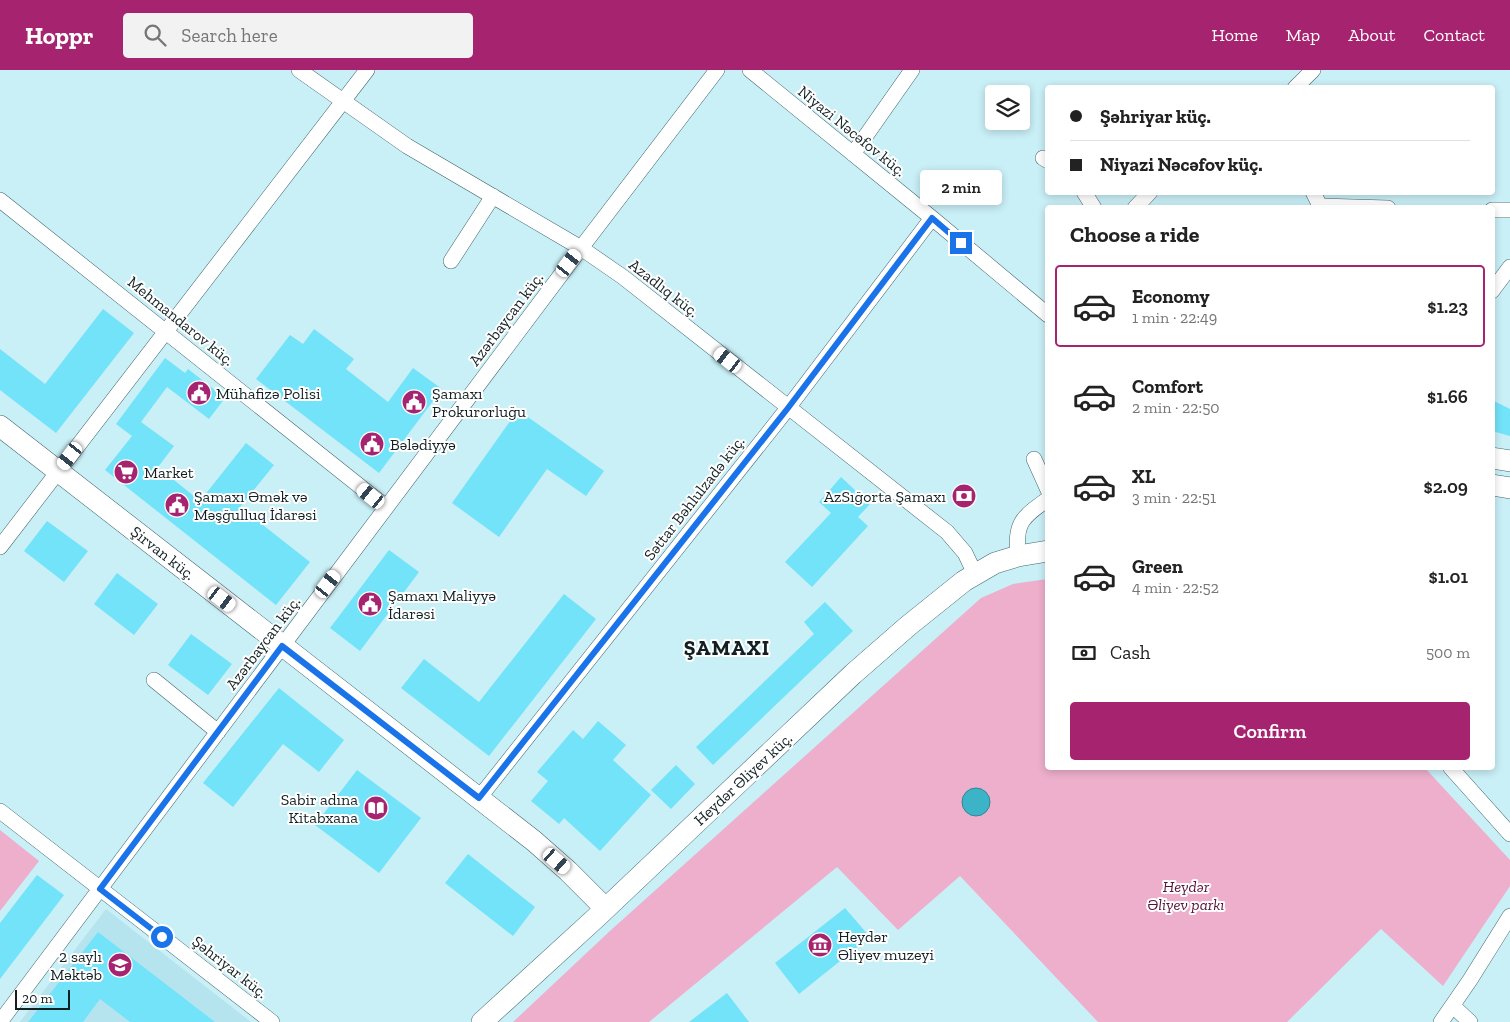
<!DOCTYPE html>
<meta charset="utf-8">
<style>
:root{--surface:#fff;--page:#f2f2f2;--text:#222;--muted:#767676;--line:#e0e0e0;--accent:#a62370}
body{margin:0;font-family:"Zilla Slab",serif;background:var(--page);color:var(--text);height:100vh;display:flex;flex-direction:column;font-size:19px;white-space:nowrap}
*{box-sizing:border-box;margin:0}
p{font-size:16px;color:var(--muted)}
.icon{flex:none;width:28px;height:28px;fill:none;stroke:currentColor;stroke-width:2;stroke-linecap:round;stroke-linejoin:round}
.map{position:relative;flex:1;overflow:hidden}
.details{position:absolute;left:1045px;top:135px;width:450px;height:565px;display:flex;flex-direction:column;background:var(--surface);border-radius:5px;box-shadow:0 2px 8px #0003}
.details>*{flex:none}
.guide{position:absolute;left:1045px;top:15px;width:450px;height:110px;border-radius:5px;box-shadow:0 2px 8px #0003;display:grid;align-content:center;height:110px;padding:0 25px;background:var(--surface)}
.buttons{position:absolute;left:985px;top:15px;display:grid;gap:10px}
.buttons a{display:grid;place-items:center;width:45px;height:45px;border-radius:5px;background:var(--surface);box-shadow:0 2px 8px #0003;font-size:25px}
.scale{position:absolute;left:15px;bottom:12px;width:55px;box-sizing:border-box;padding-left:5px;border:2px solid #122023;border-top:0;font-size:14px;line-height:18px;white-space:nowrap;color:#122023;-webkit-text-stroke:4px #fff;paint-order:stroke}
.end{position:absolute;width:22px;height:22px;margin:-11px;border:6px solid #1a73e8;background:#fff;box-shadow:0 0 0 2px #fff}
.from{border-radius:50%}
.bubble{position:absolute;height:35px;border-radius:5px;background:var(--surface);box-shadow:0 2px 8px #0003;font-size:16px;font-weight:600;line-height:35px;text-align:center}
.car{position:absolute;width:15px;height:30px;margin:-15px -8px;border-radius:6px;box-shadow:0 0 4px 1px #0007;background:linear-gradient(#fff 24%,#345 0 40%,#fff 0 76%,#345 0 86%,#fff 0)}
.guide b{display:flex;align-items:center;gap:18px;height:48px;font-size:19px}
.guide b+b{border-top:1px solid var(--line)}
.guide i{width:12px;height:12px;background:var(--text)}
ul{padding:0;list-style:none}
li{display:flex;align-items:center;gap:15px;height:82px;margin:0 10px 8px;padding:0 15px;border:2px solid transparent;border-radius:5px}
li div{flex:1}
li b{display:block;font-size:19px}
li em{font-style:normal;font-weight:600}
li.selected{border-color:var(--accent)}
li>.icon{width:45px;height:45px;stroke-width:1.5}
h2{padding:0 25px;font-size:22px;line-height:60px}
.pay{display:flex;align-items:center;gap:12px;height:55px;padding:0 25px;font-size:19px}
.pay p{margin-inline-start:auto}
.action{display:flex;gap:10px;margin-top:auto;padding:10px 25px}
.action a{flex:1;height:58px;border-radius:5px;background:var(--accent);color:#fff;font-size:20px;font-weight:600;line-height:58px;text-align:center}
header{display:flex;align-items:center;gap:30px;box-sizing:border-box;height:70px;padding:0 25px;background:var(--accent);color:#fff}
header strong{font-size:24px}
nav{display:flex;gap:28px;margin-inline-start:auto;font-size:18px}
.search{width:350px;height:45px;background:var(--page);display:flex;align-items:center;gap:12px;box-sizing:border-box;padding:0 18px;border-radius:5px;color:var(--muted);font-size:19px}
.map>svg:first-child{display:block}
.built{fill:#b5e4ee}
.green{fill:#eeafcc}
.water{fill:#3db3c8;stroke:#308796}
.building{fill:#73e3f9}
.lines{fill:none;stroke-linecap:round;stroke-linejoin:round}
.street-casing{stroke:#44666d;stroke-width:16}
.secondary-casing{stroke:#44666d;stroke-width:22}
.street{stroke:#fff;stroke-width:15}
.secondary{stroke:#fff;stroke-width:21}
.route{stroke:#1a73e8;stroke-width:6}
.labels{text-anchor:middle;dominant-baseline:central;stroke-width:4;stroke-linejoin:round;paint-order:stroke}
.street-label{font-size:16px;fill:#122023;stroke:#fff}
.poi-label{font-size:16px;fill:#122023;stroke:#fff;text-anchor:start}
.park-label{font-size:16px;font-style:italic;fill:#571139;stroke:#fff}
.district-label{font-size:21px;font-weight:bold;letter-spacing:1px;fill:#122023;stroke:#fff}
</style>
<header>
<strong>Hoppr</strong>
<div class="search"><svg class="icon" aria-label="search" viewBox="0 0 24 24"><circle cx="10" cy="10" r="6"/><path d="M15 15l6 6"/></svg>Search here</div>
<nav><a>Home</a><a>Map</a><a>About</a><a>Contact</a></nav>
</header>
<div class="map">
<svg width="1510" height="952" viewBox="0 0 1510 952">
<rect width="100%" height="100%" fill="#c9eff7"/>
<path class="built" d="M106,839L251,952H20Z"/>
<path class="green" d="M1047,509L1048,698H1425L1510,790V816L1443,916L1381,859L1287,952H1098L960,806L898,860L837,797L649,952H513L611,860L981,528L1013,514Z
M0,760L39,791L0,841Z"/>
<path class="water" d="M962 732a14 14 0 1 1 28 0a14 14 0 1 1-28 0Z"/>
<path class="building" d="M103,239L134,263L56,363L0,320V279L45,314Z
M314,259L354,289L346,299L388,332L413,298L442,319L379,403L256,309L290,265L303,274Z
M165,288L185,303L188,299L225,328L209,349L167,317L141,352L174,376L158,397L200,431L246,373L274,395L240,437L310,492L276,535L105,400L132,366L116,354Z
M1492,330L1510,339V366L1492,361Z
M518,340L604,401L586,426L547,399L499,467L452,433Z
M841,407L870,434L858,447L868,456L812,517L785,492L831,443L819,432Z
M47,451L88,481L64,512L24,481Z
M389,480L419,502L360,581L330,558Z
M117,503L158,534L134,565L94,534Z
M564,524L596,549L489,686L401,618L424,589L479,632Z
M825,532L853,561L713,695L696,677L814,564L804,552Z
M191,564L232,594L208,625L168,595Z
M279,618L344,670L319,702L283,674L233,737L203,713Z
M598,651L626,675L613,690L651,725L600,781L564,748L559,754L531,731L548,711L537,702L573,660L583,669Z
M676,695L695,714L671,739L651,720Z
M357,700L421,748L379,803L315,755Z
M468,784L535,837L513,866L445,813Z
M37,805L64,825L0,909V853Z
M845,838L870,867L799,924L775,893Z
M98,862L215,952H130L100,929L83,952H28Z
M727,923L749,952H689Z"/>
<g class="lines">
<defs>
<path id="street" d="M299,0L407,76L581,178L623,207L947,462L965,483L975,504
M750,0L932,148L1048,245
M1295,18L1313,0
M853,84L912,0
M1043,88L1048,91
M1084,122L1094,138
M1313,122L1320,136L1388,138
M0,130L386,437
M1135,138L1150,122
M1492,140H1510
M451,191L493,126
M1492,221L1510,197
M1034,389L1048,420
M0,477L367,0
M1018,486C1015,453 1021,448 1048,429
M154,610L218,662
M1451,698L1510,764
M479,728L788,338L932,148
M0,741L272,952
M1453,936L1470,952
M0,952L581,178L717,0
M1441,952L1470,910L1510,846"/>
<path id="secondary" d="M0,356L534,771L568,801L605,838
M1492,388L1510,391
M1492,415L1510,418
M482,952L599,845L853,604L908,556L964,511L995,493L1018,486L1048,481"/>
</defs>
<use href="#street" class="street-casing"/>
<use href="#secondary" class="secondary-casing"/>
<use href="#street" class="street"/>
<use href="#secondary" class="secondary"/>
</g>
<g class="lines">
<path class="route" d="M162,867L100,819L282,576L479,728L788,338L932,148L961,173"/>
</g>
<defs>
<symbol id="civic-disc" viewBox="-11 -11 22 22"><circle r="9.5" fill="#a62370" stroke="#fff"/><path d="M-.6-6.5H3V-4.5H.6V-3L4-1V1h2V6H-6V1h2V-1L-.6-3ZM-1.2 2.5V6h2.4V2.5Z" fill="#fff"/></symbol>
<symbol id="supermarket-disc" viewBox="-11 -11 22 22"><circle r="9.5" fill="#a62370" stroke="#fff"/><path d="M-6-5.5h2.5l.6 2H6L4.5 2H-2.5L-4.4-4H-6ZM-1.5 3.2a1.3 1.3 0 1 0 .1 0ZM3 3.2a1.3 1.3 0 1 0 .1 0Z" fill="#fff"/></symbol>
<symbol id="bank-disc" viewBox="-11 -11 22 22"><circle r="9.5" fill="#a62370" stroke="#fff"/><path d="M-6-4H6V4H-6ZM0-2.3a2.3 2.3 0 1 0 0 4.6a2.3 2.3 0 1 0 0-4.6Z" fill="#fff"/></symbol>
<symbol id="library-disc" viewBox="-11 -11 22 22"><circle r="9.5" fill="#a62370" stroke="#fff"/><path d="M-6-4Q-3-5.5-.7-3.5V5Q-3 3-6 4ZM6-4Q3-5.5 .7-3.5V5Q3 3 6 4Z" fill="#fff"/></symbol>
<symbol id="museum-disc" viewBox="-11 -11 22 22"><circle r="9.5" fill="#a62370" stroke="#fff"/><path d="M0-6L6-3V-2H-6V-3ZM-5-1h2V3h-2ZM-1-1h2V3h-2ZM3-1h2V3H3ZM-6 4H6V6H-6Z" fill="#fff"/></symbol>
<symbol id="school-disc" viewBox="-11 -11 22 22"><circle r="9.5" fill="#a62370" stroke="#fff"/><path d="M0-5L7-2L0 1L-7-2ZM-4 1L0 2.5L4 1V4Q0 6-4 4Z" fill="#fff"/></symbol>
</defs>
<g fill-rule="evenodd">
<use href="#civic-disc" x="185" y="309" width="28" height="28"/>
<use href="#civic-disc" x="400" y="318" width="28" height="28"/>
<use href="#civic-disc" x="358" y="360" width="28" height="28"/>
<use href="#supermarket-disc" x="112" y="388" width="28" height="28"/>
<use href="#bank-disc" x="950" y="412" width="28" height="28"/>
<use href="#civic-disc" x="163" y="421" width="28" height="28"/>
<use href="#civic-disc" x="356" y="520" width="28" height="28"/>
<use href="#library-disc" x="362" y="724" width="28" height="28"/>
<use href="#museum-disc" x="806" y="861" width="28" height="28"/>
<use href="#school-disc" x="106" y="881" width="28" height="28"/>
</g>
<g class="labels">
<g class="street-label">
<text transform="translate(852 61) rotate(39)">Niyazi Nəcəfov küç.</text>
<text transform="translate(664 218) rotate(38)">Azadlıq küç.</text>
<text transform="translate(506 249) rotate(-53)">Azərbaycan küç.</text>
<text transform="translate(181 251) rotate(39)">Mehmandarov küç.</text>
<text transform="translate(694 428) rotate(-52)">Səttar Bəhlulzadə küç.</text>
<text transform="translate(163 483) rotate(38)">Şirvan küç.</text>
<text transform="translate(263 573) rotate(-53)">Azərbaycan küç.</text>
<text transform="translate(743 709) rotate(-43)">Heydər Əliyev küç.</text>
<text transform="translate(230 897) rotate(38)">Şəhriyar küç.</text>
</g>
<g class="poi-label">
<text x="216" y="323">Mühafizə Polisi</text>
<text x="432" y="323">Şamaxı<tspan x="432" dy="18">Prokurorluğu</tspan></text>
<text x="390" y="374">Bələdiyyə</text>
<text x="144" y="402">Market</text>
<text x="194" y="426">Şamaxı Əmək və<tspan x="194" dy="18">Məşğulluq İdarəsi</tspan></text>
<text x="946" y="426" text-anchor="end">AzSığorta Şamaxı</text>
<text x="388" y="525">Şamaxı Maliyyə<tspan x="388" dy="18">İdarəsi</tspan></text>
<text x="358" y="729" text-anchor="end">Sabir adına<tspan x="358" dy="18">Kitabxana</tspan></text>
<text x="838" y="866">Heydər<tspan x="838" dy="18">Əliyev muzeyi</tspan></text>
<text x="102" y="886" text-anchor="end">2 saylı<tspan x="102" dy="18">Məktəb</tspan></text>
</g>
<g class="park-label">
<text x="1186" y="816">Heydər<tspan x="1186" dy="18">Əliyev parkı</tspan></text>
</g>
<g class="district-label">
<text x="727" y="577">ŞAMAXI</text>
</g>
</g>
</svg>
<div class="buttons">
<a><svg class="icon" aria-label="layers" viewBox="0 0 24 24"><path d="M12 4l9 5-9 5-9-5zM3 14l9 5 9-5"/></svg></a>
</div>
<div class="scale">20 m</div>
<i class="end from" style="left:162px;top:867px"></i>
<i class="end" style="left:961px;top:173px"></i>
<div class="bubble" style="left:920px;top:100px;width:82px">2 min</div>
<i class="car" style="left:569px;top:193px;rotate:37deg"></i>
<i class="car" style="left:728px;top:290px;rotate:308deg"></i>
<i class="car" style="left:70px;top:386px;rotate:217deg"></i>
<i class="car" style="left:371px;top:426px;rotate:309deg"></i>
<i class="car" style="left:328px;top:514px;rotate:37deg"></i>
<i class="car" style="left:222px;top:529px;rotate:127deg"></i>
<i class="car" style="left:557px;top:791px;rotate:131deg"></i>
<div class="guide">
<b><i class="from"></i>Şəhriyar küç.</b>
<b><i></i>Niyazi Nəcəfov küç.</b>
</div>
<section class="details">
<h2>Choose a ride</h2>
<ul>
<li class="selected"><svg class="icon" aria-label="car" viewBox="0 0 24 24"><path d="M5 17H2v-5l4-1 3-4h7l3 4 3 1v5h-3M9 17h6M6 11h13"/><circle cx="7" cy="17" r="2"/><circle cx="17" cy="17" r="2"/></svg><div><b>Economy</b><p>1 min · 22:49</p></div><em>$1.23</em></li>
<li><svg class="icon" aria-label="car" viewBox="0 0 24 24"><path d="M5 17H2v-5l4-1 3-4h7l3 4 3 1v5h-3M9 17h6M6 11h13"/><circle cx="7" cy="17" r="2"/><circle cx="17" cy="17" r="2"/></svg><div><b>Comfort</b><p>2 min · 22:50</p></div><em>$1.66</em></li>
<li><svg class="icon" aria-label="car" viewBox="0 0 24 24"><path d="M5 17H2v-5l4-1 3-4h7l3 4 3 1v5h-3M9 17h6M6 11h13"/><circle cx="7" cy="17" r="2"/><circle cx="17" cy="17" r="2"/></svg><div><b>XL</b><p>3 min · 22:51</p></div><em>$2.09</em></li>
<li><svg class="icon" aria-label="car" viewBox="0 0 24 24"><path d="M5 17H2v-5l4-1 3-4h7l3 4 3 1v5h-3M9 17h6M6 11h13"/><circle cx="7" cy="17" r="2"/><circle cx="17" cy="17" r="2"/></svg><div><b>Green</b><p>4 min · 22:52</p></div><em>$1.01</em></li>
</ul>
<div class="pay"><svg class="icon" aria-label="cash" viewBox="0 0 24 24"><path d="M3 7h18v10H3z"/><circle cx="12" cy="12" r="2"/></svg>Cash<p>500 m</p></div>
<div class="action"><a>Confirm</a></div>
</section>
</div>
